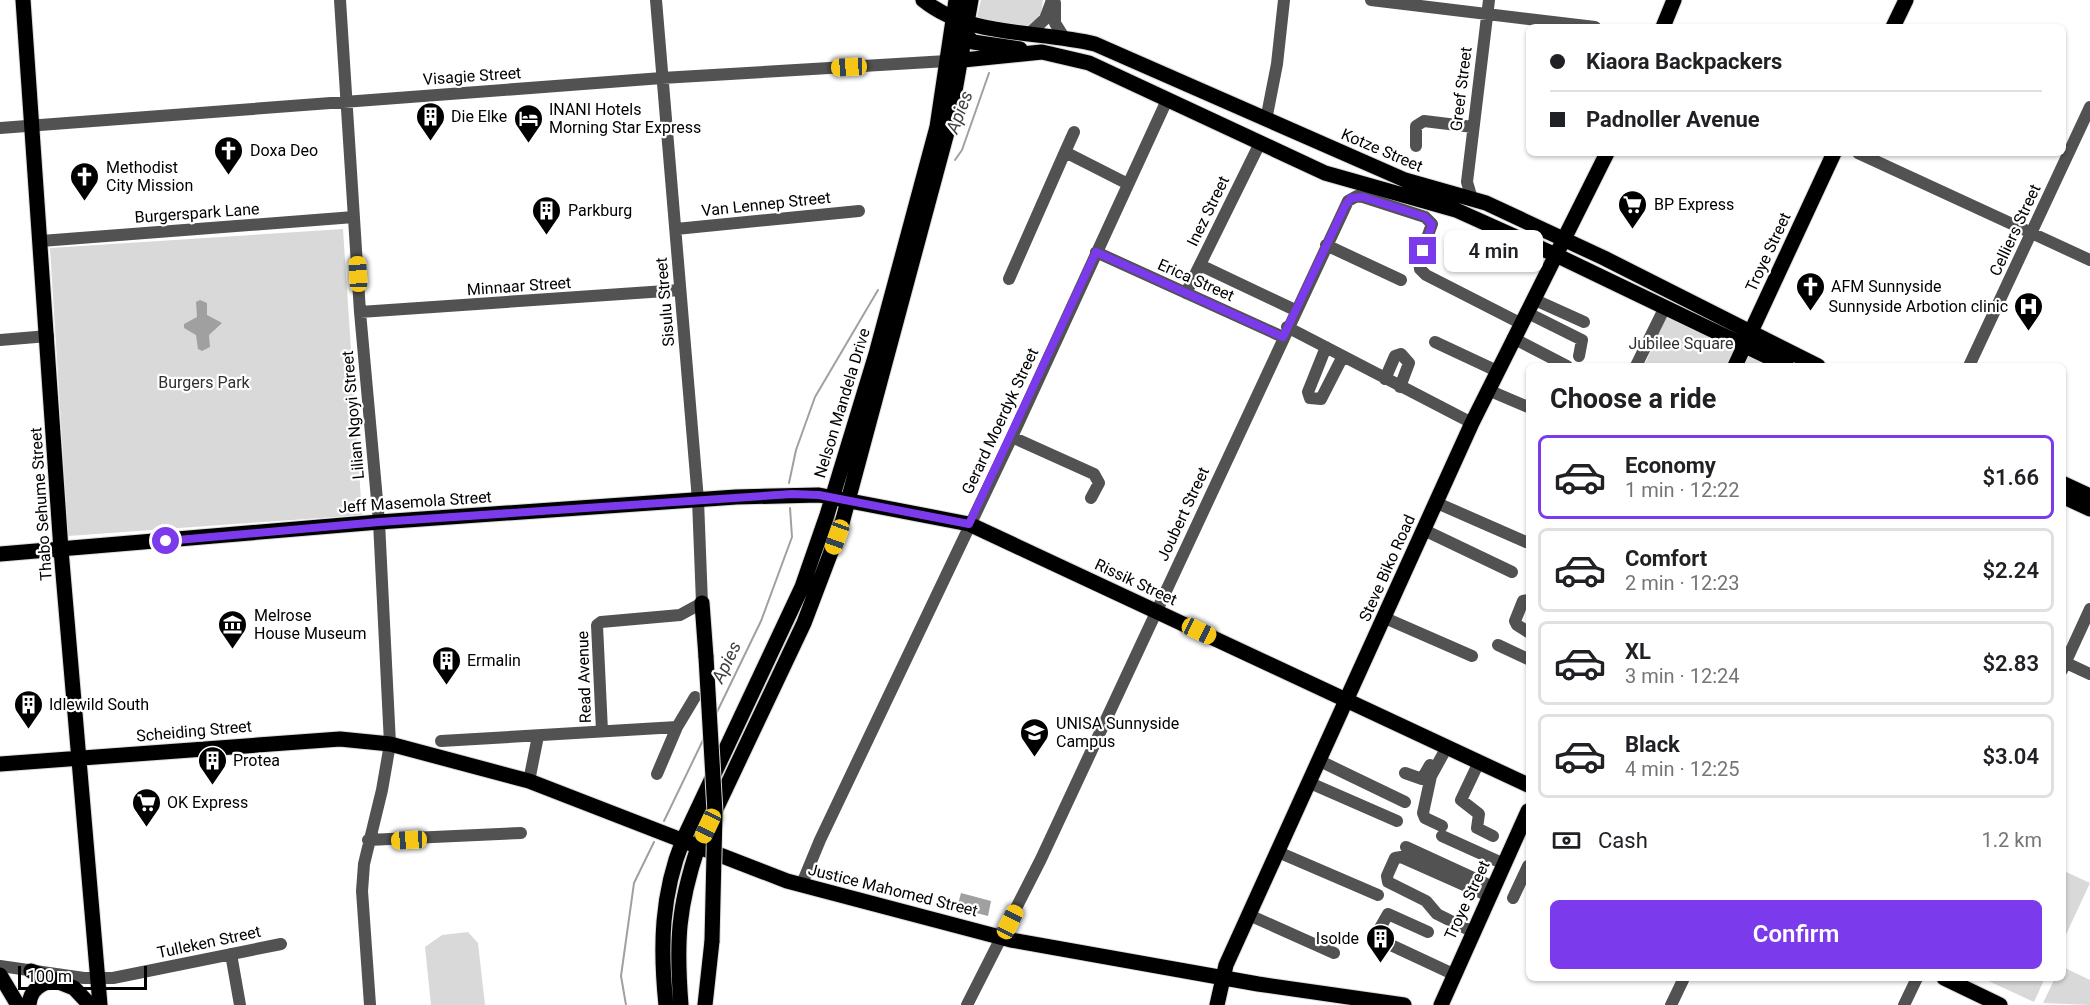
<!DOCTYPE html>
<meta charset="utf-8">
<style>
:root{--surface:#fff;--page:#f2f2f2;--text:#202124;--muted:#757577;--line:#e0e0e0;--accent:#7c3aed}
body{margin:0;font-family:Roboto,sans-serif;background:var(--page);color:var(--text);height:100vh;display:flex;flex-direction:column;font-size:22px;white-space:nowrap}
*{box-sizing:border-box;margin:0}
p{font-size:20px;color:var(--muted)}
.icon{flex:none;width:33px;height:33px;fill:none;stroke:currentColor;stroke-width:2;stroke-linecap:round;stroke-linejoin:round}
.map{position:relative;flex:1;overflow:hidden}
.side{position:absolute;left:1526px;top:363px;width:540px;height:618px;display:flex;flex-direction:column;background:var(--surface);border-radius:9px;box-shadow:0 2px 4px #0004}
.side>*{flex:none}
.banner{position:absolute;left:1526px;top:24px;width:540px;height:132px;border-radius:9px;box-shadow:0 2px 4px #0004;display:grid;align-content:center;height:132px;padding:0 24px;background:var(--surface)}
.scale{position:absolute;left:18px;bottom:15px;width:129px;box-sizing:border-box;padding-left:6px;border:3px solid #000;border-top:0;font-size:16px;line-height:21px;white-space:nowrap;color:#000;-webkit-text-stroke:4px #fff;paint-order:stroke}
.end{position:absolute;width:27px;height:27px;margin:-14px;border:8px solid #7c3aed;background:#fff;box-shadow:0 0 0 3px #fff}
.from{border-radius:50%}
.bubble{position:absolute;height:42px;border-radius:9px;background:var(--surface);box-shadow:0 2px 4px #0004;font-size:20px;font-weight:600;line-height:42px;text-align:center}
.car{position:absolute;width:18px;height:36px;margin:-18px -9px;border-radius:8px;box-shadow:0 0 4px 2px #0007;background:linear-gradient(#f5c518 24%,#345 0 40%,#f5c518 0 76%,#345 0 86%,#f5c518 0)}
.banner b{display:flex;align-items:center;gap:21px;height:57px;font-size:22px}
.banner b+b{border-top:2px solid var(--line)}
.banner i{width:15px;height:15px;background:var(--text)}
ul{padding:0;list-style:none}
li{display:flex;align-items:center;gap:18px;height:84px;margin:0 12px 9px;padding:0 12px;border:3px solid var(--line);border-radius:9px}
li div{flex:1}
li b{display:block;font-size:22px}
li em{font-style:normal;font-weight:600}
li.current{border-color:var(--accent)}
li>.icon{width:54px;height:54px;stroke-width:1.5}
h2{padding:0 24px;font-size:27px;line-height:72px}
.pay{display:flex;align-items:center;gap:15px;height:66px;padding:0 24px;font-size:22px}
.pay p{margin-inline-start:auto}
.cta{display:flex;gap:12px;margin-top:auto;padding:12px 24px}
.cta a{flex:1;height:69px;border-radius:9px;background:var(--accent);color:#fff;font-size:24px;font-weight:600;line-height:69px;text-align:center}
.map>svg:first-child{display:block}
.green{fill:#d9d9d9}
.water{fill:#a0a0a0}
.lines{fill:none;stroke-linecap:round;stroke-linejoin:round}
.stream{stroke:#a0a0a0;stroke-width:2}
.major-casing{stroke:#dbdbdb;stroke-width:17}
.minor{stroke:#525252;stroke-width:12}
.major{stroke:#000;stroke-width:15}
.major-bridge-casing{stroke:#dbdbdb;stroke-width:17;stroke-linecap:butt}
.major-bridge{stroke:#000;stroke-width:15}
.route{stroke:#7c3aed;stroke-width:8}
.labels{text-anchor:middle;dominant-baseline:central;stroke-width:4.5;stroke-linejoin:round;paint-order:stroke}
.street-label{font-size:16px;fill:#000;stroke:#fff}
.poi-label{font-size:16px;fill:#000;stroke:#fff;text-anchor:start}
.park-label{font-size:16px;fill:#303030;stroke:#fff}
.water-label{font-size:18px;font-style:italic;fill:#414141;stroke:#fff}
</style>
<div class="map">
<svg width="2090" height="1005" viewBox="0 0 2090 1005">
<rect width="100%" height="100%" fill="#fff"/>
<path class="green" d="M981,0H1043L1040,22L1035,26L976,21Z
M343,229L362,515L68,536L50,248Z
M1668,312L1776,366H1644Z
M2062,870L2090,883L2063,941H2062Z
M468,932L478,943L485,1005H431L425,947L442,935Z
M2063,967L2090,980V1005L2043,1003L2055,978H2062Z
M1982,978H2045L2034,1002Z"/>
<path class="water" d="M200,300L207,303V315L222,323L209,335L210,347L202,351L198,349L196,335L184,328V324L197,317L196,302Z
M961,893L991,901L988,916L957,908Z"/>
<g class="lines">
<path class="stream" d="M955,160L962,150L989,73
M789,483L796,450L815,397L878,290
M716,714L761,621L792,537L790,508
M664,821L704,738
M626,1005L621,976L634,883L654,842"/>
<defs>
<path id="major" d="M23,0L61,550L100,1005
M923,0C970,38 1038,30 1095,44L1405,180L1486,203L1604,258L1818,366
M1663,27L1674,0
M1893,27L1906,0
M960,29L973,42L1020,49
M953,61L1042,52L1089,63L1325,173L1456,210L1556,255L1787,366
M1735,366L1834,153
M2062,483L2090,496
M2062,496L2090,509
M0,554L379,522L736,497L819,495L969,524L1528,785
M702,603L706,657
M0,764L340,739L390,744L529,781L787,881L1011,940L1258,984L1404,1005
M31,971L74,988L90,1005
M0,975L18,1005
M1944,978L2000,1005
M29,1005C30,989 41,983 56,980
M666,1005C660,947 661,895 683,840L802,587L827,515L876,354L937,127L956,0
M681,1005C676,942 678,907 698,847L804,623L842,523L949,125L971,0
M705,1005L712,941
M1217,1005L1226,965L1472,423L1607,153
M1441,1005L1528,811"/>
</defs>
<use href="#major" class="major-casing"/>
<path class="minor" d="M340,0L360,312L379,522L390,744L382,790L364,864L362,891L370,1005
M1371,0L1595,27
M1055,3V23L1063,36
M1031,32L1045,19L1052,0
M1266,120L1277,64L1284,0
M0,128L662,78L947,61
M1416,146V126L1424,121L1473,127
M1065,152L1074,132
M1858,153L2090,260
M1472,199L1467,182L1489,0
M676,229L859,211
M41,241L354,217
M1326,245L1401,280
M1096,252L1283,337
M1200,265L1295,310
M1009,279L1065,152L1128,184
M1186,293L1260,143
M1533,299L1584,322
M360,312L680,290
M1526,312L1582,340L1579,356
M1287,327L1472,423
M1513,338L1567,366
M0,340L48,336
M1435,342L1497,371
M1326,347L1308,392L1310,398L1321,399L1343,356
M1636,366L1665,307
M1969,366L2090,107
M1385,379L1395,356L1401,354L1409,363L1400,387
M1488,390L1528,407
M1012,437L1094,474L1099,483L1091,498
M1437,503L1526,542
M1424,530L1512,572
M1528,600L1523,601L1515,621L1517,625L1528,632
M1385,618L1472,656
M1498,645L1528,659
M2062,661L2090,674
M2062,670L2090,609
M602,731L597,625L601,622L680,615L702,603L698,500L656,0
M441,741L677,727
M1320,761L1405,802
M1479,762L1461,800L1479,814L1477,828L1493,836
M1405,773L1422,779L1430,765
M657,774L677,727L695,697
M529,781L538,736
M1310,783L1397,821
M1442,826L1425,818L1423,813L1431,776L1447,747
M1442,836L1504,864
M368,840L521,833
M1406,847L1493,887
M1278,852L1378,895
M801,886L820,840L1012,437L1167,100
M1513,898L1528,866
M1249,915L1334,953
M1428,932L1388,914L1376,935L1378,939L1453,974
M1473,932L1437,914L1426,901L1388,882L1387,876L1395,858L1401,857L1489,896
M231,954L240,1005
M0,966L84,978H113L281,944
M967,1005L1041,859L1348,201L1357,196L1363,197L1425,217L1432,224L1419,260L1420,269L1426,275L1520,323
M1671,1005L1684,978
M1904,1005L1917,978"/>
<use href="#major" class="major"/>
<defs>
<path id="major-bridge" d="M706,657L715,812L712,941"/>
</defs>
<use href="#major-bridge" class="major-bridge-casing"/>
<use href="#major-bridge" class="major-bridge"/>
</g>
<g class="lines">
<path class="route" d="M166,541L379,522L792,494L819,495L969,524L1096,252L1283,337L1345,206L1351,198L1363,197L1425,217L1432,224L1423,251"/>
</g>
<defs>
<symbol id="building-pin" viewBox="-11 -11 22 30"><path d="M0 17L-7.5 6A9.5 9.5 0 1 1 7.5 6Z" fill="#000" stroke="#fff"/><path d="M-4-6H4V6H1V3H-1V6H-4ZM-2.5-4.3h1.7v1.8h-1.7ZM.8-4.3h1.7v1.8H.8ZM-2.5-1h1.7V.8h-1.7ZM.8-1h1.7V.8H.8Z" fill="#fff"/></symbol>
<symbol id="hotel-pin" viewBox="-11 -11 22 30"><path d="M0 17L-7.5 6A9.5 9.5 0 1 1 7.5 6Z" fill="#000" stroke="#fff"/><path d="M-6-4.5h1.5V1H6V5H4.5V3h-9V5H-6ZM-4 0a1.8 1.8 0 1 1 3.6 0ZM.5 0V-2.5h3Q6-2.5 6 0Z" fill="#fff"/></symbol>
<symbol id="church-pin" viewBox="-11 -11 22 30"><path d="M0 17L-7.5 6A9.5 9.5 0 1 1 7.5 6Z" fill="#000" stroke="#fff"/><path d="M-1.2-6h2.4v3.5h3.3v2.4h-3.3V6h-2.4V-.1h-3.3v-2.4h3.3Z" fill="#fff"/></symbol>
<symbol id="supermarket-pin" viewBox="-11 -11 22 30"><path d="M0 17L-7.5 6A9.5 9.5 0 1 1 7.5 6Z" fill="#000" stroke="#fff"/><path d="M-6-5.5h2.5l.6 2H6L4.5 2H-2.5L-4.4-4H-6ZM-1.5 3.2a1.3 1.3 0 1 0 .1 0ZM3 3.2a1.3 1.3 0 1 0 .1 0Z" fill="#fff"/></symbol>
<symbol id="hospital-pin" viewBox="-11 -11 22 30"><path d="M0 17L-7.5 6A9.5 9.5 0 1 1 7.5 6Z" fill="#000" stroke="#fff"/><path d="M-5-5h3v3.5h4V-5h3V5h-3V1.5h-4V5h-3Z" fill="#fff"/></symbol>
<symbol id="museum-pin" viewBox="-11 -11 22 30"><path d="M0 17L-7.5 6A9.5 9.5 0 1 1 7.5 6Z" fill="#000" stroke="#fff"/><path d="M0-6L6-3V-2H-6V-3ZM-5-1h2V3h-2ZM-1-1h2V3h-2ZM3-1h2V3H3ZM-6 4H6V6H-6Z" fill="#fff"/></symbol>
<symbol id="university-pin" viewBox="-11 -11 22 30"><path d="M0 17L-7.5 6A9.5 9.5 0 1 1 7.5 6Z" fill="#000" stroke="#fff"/><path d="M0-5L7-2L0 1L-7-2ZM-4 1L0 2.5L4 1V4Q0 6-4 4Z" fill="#fff"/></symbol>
</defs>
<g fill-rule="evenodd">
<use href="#building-pin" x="414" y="100" width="33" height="45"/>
<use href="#hotel-pin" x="512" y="102" width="33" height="45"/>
<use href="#church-pin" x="212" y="134" width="33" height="45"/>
<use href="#church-pin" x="68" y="160" width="33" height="45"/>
<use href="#supermarket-pin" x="1616" y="188" width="33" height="45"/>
<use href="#building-pin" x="530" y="194" width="33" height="45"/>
<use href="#church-pin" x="1794" y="270" width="33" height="45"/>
<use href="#hospital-pin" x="2012" y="290" width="33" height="45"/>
<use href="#museum-pin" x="216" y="608" width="33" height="45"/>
<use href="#building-pin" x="430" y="644" width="33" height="45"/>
<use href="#building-pin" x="12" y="688" width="33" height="45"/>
<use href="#university-pin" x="1018" y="716" width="33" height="45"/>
<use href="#building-pin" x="196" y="744" width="33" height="45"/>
<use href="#supermarket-pin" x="130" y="786" width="33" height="45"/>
<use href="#building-pin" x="1364" y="922" width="33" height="45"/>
</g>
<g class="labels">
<g class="street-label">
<text transform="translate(472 76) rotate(-4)">Visagie Street</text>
<text transform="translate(1461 89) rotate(-83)">Greef Street</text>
<text transform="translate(1382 150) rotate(23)">Kotze Street</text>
<text transform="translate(766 204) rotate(-6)">Van Lennep Street</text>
<text transform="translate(1208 211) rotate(-64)">Inez Street</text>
<text transform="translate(197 213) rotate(-4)">Burgerspark Lane</text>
<text transform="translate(2015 230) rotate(-65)">Celliers Street</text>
<text transform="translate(1768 252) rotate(-65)">Troye Street</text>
<text transform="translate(1196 280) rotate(24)">Erica Street</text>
<text transform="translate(519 286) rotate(-4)">Minnaar Street</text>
<text transform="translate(665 302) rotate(-95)">Sisulu Street</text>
<text transform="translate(842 403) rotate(-73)">Nelson Mandela Drive</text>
<text transform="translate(353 415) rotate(-95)">Lilian Ngoyi Street</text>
<text transform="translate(1000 421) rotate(-65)">Gerard Moerdyk Street</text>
<text transform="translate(415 502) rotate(-4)">Jeff Masemola Street</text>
<text transform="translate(41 504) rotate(-94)">Thabo Sehume Street</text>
<text transform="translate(1183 514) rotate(-65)">Joubert Street</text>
<text transform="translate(1387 568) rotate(-66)">Steve Biko Road</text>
<text transform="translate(1136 582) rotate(25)">Rissik Street</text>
<text transform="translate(584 677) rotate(-92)">Read Avenue</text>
<text transform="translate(194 731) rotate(-5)">Scheiding Street</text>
<text transform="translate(893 890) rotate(14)">Justice Mahomed Street</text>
<text transform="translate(1467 900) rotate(-65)">Troye Street</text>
<text transform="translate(209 942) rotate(-12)">Tulleken Street</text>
</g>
<g class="poi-label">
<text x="549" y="109">INANI Hotels<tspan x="549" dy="18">Morning Star Express</tspan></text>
<text x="451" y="116">Die Elke</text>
<text x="250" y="150">Doxa Deo</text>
<text x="106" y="167">Methodist<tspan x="106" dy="18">City Mission</tspan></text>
<text x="1654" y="204">BP Express</text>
<text x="568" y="210">Parkburg</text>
<text x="1831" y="286">AFM Sunnyside</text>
<text x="2008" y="306" text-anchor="end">Sunnyside Arbotion clinic</text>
<text x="254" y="615">Melrose<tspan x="254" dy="18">House Museum</tspan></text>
<text x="467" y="660">Ermalin</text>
<text x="49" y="704">Idlewild South</text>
<text x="1056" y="723">UNISA Sunnyside<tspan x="1056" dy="18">Campus</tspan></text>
<text x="233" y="760">Protea</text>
<text x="167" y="802">OK Express</text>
<text x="1359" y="938" text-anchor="end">Isolde</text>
</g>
<g class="park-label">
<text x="1681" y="343">Jubilee Square</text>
<text x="204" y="382">Burgers Park</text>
</g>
<g class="water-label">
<text transform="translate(959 112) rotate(-69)">Apies</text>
<text transform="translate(726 662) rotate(-64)">Apies</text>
</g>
</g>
</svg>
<div class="scale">100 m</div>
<i class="end from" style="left:166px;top:541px"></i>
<i class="end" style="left:1423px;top:251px"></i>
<div class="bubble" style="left:1444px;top:230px;width:99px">4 min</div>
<i class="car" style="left:849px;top:67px;rotate:267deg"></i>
<i class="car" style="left:358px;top:274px;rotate:357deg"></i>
<i class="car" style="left:837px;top:537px;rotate:200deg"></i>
<i class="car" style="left:1199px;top:631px;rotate:115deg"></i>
<i class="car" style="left:708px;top:826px;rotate:205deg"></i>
<i class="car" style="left:409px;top:840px;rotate:267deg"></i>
<i class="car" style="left:1010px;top:922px;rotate:26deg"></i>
<div class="banner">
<b><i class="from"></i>Kiaora Backpackers</b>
<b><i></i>Padnoller Avenue</b>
</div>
<section class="side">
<h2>Choose a ride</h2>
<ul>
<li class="current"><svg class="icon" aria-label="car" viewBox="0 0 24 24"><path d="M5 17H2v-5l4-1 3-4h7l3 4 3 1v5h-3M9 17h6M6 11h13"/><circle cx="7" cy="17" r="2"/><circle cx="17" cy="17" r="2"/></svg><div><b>Economy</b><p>1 min · 12:22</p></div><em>$1.66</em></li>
<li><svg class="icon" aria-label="car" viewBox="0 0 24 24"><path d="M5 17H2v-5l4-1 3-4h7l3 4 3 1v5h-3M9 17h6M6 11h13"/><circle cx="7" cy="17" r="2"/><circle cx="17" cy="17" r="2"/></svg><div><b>Comfort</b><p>2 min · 12:23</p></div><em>$2.24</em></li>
<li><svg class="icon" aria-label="car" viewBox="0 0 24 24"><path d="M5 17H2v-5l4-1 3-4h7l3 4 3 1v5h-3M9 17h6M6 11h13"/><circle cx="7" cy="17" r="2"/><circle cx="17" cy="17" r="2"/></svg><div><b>XL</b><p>3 min · 12:24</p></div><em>$2.83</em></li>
<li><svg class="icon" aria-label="car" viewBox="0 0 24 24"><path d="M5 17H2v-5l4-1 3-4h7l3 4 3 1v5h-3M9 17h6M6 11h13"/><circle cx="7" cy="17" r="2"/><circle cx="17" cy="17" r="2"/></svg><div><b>Black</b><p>4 min · 12:25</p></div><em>$3.04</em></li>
</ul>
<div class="pay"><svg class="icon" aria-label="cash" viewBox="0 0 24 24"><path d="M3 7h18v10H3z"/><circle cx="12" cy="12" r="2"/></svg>Cash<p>1.2 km</p></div>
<div class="cta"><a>Confirm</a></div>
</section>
</div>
